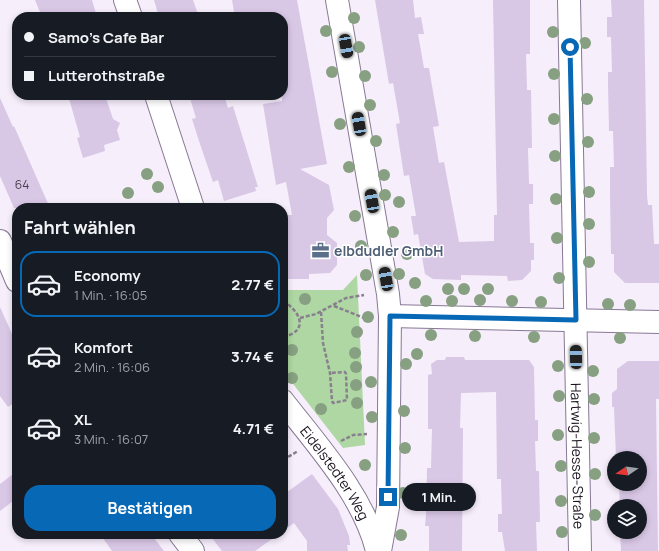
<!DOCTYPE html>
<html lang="de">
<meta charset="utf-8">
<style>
:root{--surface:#171b24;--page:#242831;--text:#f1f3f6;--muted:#9ea1a6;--line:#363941;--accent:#0769b5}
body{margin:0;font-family:Manrope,sans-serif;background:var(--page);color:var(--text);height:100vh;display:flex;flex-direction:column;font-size:15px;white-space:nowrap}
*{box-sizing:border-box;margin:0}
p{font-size:13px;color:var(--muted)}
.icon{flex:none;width:22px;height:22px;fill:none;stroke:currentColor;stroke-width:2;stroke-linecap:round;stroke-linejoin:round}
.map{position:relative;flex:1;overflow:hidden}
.drawer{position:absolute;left:12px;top:203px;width:276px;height:336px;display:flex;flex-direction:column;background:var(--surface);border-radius:16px;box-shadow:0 2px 6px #0003}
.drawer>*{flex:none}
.guide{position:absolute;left:12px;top:12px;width:276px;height:88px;border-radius:16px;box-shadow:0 2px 6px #0003;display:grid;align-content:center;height:88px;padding:0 12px;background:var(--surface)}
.needle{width:26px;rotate:257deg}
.tools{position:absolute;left:607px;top:451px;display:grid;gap:8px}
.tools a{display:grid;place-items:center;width:40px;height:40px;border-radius:50%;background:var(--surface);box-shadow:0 2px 6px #0003;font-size:20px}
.end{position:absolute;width:18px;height:18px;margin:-9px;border:5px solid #0769b5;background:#fff;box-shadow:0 0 0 2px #fff}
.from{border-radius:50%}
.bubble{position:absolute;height:28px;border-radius:14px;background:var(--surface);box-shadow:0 2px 6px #0003;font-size:13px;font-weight:700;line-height:28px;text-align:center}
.car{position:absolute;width:12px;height:24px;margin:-12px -6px;border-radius:5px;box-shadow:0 0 3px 1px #0007;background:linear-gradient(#222 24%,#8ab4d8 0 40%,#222 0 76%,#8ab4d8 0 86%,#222 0)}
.guide b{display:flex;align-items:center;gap:14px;height:38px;font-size:15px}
.guide b+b{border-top:1px solid var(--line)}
.guide i{width:10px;height:10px;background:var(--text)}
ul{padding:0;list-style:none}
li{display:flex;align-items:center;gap:12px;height:66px;margin:0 8px 6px;padding:0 4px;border:2px solid transparent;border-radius:16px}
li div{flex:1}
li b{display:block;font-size:15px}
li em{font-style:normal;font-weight:700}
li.on{border-color:var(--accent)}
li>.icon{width:36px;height:36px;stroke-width:1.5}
h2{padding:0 12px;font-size:18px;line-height:48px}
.cta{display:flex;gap:8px;margin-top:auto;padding:8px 12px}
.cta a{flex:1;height:46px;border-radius:16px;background:var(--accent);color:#fff;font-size:16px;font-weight:700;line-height:46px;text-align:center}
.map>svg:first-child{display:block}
.green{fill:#aed7a3}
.building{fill:#d9c7e6}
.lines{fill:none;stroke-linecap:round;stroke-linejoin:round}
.minor-casing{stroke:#887894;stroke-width:24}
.path{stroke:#88808c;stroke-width:2.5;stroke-dasharray:4 2;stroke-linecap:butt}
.minor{stroke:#fff;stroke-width:22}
.tree{fill:#87a081}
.route{stroke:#0769b5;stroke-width:5}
.labels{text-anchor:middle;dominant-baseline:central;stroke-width:3;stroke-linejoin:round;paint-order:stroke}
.number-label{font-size:12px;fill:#4a4050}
.service-label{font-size:14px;font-weight:bold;fill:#4e5e75;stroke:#fff;text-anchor:start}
.street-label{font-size:14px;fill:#1a131e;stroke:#fff}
</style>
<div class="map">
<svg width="659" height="551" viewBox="0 0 659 551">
<rect width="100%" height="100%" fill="#f6eefb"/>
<path class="green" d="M357,275L365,445L343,448L283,371V290H343Z"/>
<path class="building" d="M35,0H92L97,17H42Z
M154,0H193L199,17H159Z
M232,0H297L327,164L300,169L329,185L334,210L327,218V235L337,243V265L330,273L309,274V279H283V215H292L286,182L276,185L263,104L282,101L283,17H235Z
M375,0H413L415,18L421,17L424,34H418L424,68H429L432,86L439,126L433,127L439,163L444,162L459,242L494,241V215H497L493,0H530V54H526L527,90H531L532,148H528L529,184H533V204H529L530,243H534V260H531V271L522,280L508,281L507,276L461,275V280L433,279L425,274L418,234L414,235L411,216H416L409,175L404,176L396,124L400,123L393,83L389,84Z
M611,0H644L647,195L648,205H652L654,244H659V283H625L614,272V254H611L610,196V167H614L613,131H609L608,84V72H612L611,37H607V17H612Z
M68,95H105L113,119L120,123L117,130L120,140L104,145L105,151L83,158L77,138L80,137Z
M189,95H224L228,108L233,106L258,187H255L256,191L224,201L218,180L213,182L199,141L192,119L196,118Z
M0,98L13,127L14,126L50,208H14L0,176Z
M0,307L17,345V401L8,407L0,396Z
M446,357H464L465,360H529L534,367L535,420H538V441H535L536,471H539L540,522H536L537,551H505L502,532H498V514H502L501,479H497L496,392L461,393L460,428H463L462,551H429V526H425L426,515L427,468H431L432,429H428V375L432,374L431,364L437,360H445Z
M628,361H659V399H656L658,551H621L620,532H640V506H620L619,484H640V458H616L614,407H612V393L617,389V369Z
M17,471V498L0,511V484Z
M312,474L338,509L349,536L350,545H347L348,551H307V541L294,523L283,531V495Z
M100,534H151L164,551H112Z
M209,534H279L255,551H222Z"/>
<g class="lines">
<defs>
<g id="minor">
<path d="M125,0L131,17"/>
<path d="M337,0L388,294L390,316L388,507L380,551"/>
<path id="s1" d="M569,0L580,551"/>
<path d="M156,95L193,208"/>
<path d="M0,241L17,281"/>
<path d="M390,316L659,322"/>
<path id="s2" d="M283,401C317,445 364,496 377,551"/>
<path d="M180,534L193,551"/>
</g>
</defs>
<use href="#minor" class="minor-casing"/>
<path class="path" d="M163,208L172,204
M283,301C300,311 310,331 283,337
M334,306L364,318
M321,312L323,343L330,373L332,401L333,403L347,400L346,374L345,372L330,373
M300,318L316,314L346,298L364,295
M341,441L353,435L367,434
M283,460L298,451"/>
<use href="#minor" class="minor"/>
</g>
<g class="tree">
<circle cx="354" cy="18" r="6"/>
<circle cx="326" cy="31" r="6"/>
<circle cx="553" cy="32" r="6"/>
<circle cx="585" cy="43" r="6"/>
<circle cx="359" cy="47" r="6"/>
<circle cx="332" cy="72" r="6"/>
<circle cx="554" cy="74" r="6"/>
<circle cx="365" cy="76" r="6"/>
<circle cx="587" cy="99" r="6"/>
<circle cx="370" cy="105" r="6"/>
<circle cx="554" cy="119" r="6"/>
<circle cx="340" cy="124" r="6"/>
<circle cx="376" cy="141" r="6"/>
<circle cx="588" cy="142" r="6"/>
<circle cx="555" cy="156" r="6"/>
<circle cx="349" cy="167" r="6"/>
<circle cx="147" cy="174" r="6"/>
<circle cx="384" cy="175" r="6"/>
<circle cx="158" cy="187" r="6"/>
<circle cx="589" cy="192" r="6"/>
<circle cx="128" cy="193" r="6"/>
<circle cx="385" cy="195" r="6"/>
<circle cx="556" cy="199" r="6"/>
<circle cx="399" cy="202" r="6"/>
<circle cx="355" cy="216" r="6"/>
<circle cx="589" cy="224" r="6"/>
<circle cx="393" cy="232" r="6"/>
<circle cx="557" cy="238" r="6"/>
<circle cx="361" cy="246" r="6"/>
<circle cx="407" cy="254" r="6"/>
<circle cx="589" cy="262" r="6"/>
<circle cx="399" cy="274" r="6"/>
<circle cx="366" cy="275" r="6"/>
<circle cx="559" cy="278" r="6"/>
<circle cx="415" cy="283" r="6"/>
<circle cx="448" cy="289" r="6"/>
<circle cx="464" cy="289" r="6"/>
<circle cx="488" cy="289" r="6"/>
<circle cx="305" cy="299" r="6"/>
<circle cx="480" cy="300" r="6"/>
<circle cx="426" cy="301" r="6"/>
<circle cx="452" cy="301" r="6"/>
<circle cx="512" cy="301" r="6"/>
<circle cx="541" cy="302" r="6"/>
<circle cx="608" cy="304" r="6"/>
<circle cx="630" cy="305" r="6"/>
<circle cx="368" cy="317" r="6"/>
<circle cx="357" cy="332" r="6"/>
<circle cx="431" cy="335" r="6"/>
<circle cx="475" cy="336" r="6"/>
<circle cx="534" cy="337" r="6"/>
<circle cx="620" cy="338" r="6"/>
<circle cx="292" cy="350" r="6"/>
<circle cx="355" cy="353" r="6"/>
<circle cx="417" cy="354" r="6"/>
<circle cx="406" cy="364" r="6"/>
<circle cx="558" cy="366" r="6"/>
<circle cx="356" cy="367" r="6"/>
<circle cx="593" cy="371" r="6"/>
<circle cx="292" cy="378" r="6"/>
<circle cx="371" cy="382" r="6"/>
<circle cx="356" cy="385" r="6"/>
<circle cx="559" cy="396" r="6"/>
<circle cx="594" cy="399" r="6"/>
<circle cx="357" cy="403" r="6"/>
<circle cx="321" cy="409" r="6"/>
<circle cx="404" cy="411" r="6"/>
<circle cx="372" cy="417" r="6"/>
<circle cx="558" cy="435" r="6"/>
<circle cx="594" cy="438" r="6"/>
<circle cx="405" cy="448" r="6"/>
<circle cx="365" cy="465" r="6"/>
<circle cx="561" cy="466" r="6"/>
<circle cx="595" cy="474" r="6"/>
<circle cx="403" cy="493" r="6"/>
<circle cx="561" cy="501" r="6"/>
<circle cx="595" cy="515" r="6"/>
<circle cx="562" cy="532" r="6"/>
<circle cx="401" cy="535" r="6"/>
</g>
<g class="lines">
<path class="route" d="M388,497L390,316L576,320L570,47"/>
</g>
<defs>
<symbol id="office-bare" viewBox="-9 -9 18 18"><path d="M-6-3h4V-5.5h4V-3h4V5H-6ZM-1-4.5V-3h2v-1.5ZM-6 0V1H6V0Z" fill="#5c6f8a" stroke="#fff" stroke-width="2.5" paint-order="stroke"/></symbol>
</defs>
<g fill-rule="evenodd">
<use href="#office-bare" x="308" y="238" width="25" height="25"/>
</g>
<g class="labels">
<g class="number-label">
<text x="22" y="184">64</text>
</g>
<g class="service-label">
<text x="334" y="250">elbdudler GmbH</text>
</g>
<g class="street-label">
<text stroke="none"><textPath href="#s1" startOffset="456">Hartwig-Hesse-Straße</textPath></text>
<text stroke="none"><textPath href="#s2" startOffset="89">Eidelstedter Weg</textPath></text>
</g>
</g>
</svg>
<div class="tools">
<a><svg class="needle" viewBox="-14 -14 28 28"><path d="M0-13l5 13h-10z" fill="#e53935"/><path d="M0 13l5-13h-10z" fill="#9ea1a6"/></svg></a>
<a><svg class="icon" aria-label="layers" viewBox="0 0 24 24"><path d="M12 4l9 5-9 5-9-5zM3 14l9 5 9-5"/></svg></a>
</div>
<i class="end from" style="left:570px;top:47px"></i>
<i class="end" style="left:388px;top:497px"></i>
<div class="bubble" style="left:402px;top:483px;width:74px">1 Min.</div>
<i class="car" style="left:346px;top:46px;rotate:170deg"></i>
<i class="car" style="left:359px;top:124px;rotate:350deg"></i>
<i class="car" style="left:372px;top:201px;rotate:350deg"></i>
<i class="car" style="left:386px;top:279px;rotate:350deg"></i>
<i class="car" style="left:576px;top:357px;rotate:359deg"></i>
<div class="guide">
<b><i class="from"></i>Samo's Cafe Bar</b>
<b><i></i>Lutterothstraße</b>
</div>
<section class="drawer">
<h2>Fahrt wählen</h2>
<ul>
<li class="on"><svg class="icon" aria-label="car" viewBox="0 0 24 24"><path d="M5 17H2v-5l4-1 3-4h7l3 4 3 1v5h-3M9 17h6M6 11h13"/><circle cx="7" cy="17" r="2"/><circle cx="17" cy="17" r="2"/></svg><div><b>Economy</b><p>1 Min. · 16:05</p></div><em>2.77 €</em></li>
<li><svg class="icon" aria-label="car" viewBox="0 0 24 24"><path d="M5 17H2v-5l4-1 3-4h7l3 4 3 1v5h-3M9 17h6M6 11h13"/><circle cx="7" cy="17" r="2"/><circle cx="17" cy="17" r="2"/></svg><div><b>Komfort</b><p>2 Min. · 16:06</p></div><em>3.74 €</em></li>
<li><svg class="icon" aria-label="car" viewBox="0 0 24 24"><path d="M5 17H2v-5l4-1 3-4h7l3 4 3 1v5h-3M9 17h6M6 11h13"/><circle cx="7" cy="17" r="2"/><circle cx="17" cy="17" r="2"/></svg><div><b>XL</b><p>3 Min. · 16:07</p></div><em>4.71 €</em></li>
</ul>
<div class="cta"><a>Bestätigen</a></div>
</section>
</div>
